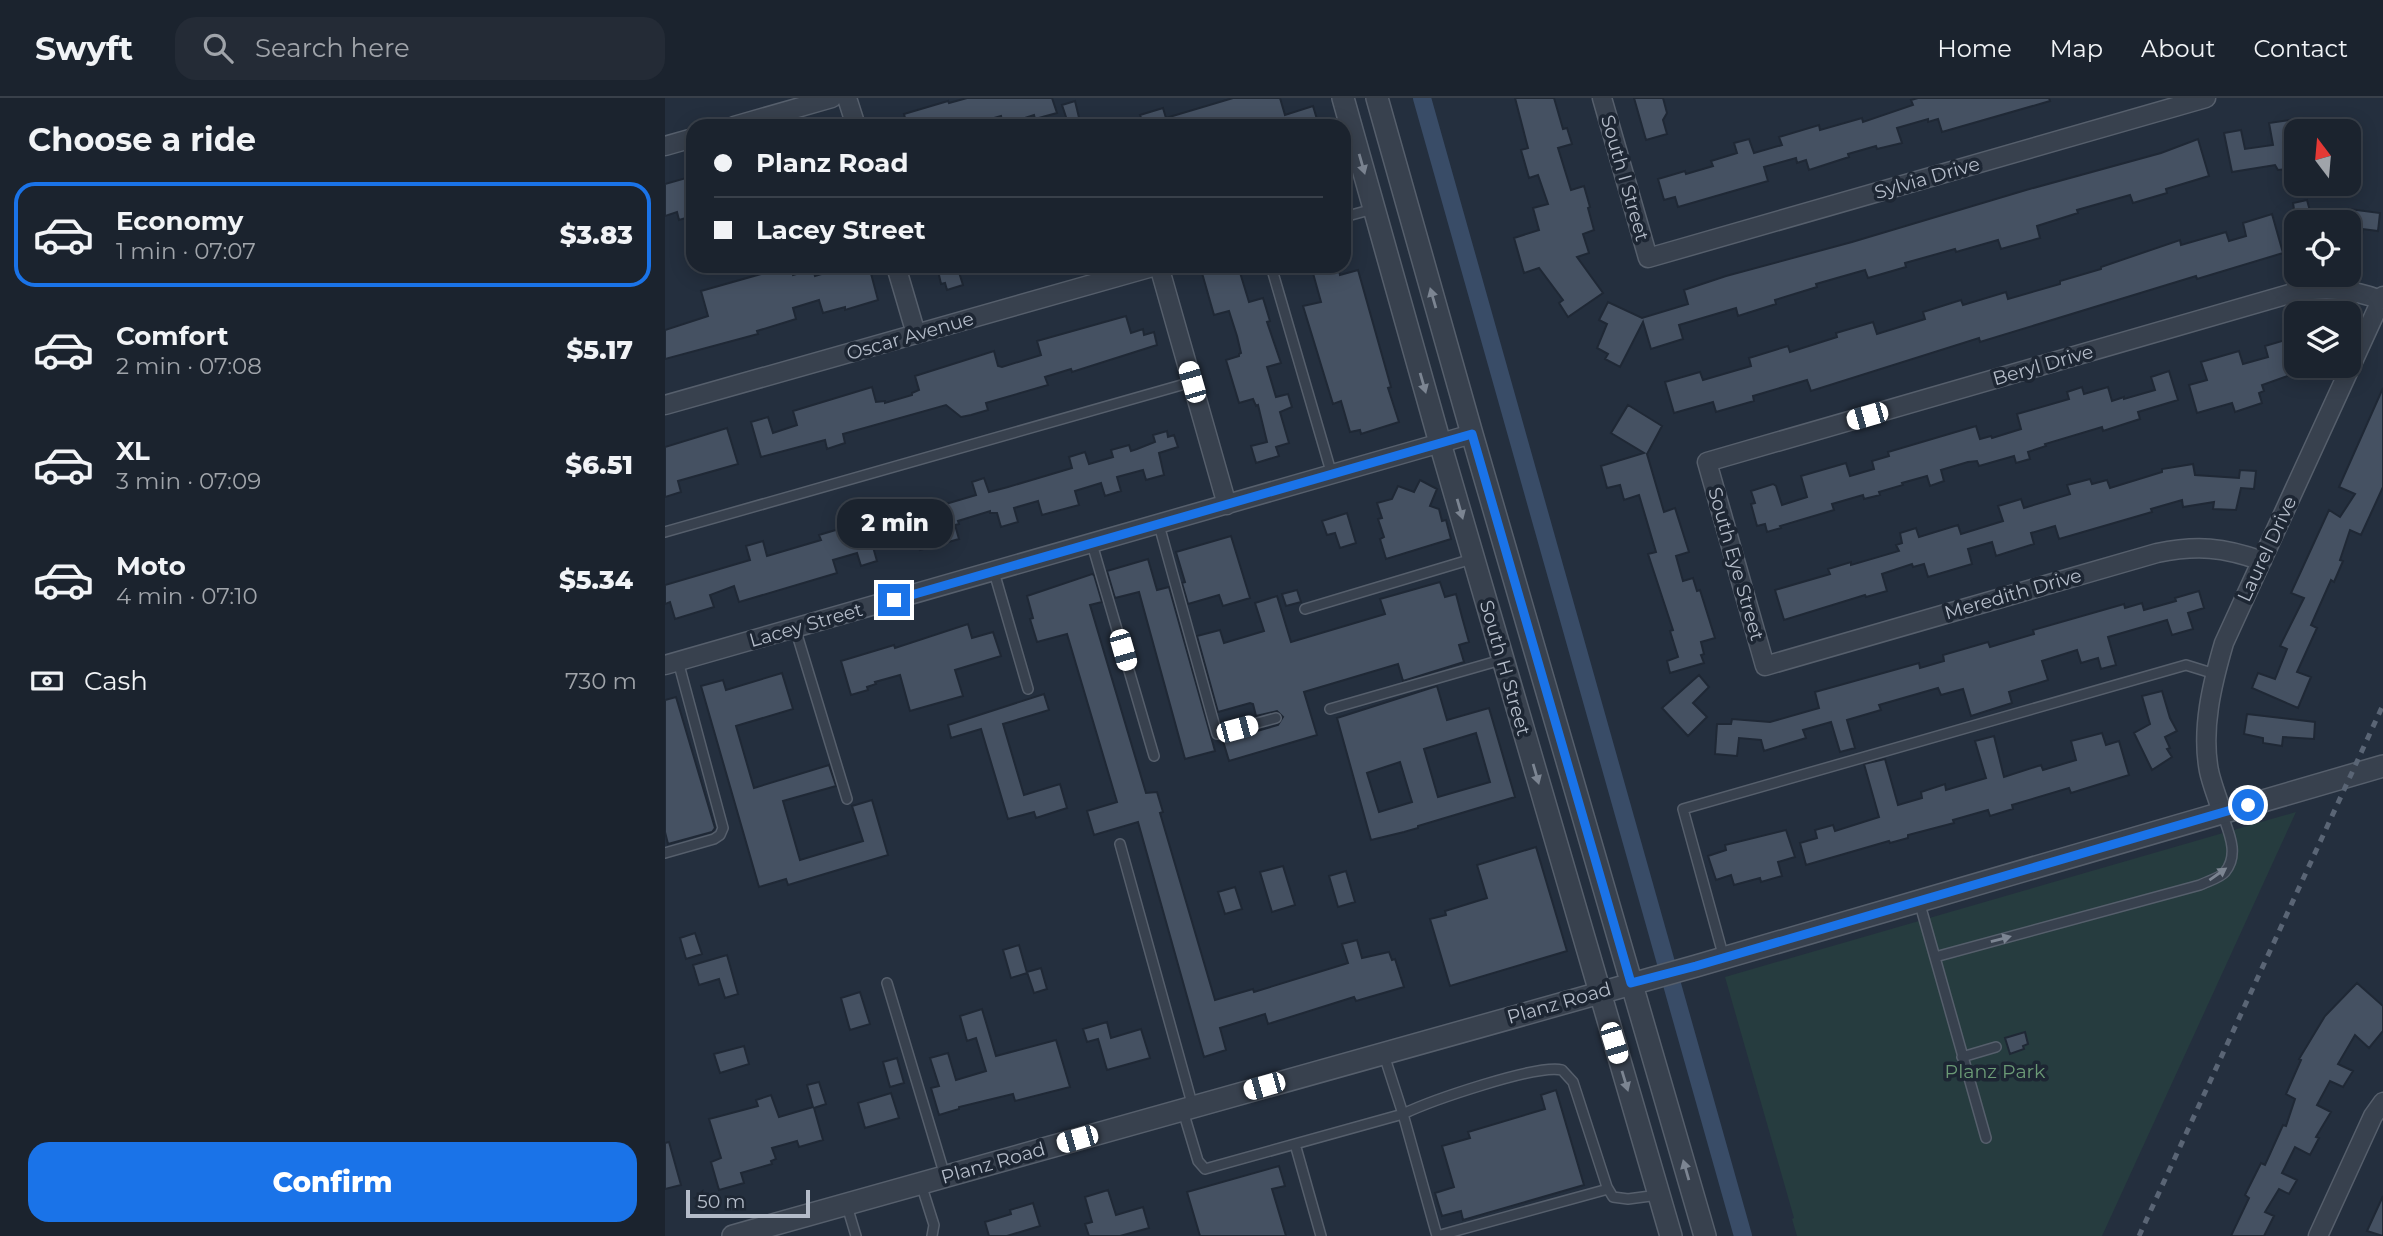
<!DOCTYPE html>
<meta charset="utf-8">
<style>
:root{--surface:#1b232e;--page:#242b36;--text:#f1f3f6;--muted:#a0a4aa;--line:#39404a;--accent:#1a73e8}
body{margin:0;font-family:Montserrat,sans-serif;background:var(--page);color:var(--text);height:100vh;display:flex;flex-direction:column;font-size:26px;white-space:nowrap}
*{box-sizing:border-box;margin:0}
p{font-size:23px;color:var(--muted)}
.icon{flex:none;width:38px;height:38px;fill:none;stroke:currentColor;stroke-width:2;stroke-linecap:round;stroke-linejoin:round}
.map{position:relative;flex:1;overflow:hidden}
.sheet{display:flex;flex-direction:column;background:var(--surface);width:665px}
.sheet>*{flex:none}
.guide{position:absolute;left:21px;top:21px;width:665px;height:154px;border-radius:21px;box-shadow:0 4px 18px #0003,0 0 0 2px var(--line);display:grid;align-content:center;height:154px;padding:0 28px;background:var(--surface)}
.needle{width:46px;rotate:344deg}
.controls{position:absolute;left:1619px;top:21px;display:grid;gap:14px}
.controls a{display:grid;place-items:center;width:77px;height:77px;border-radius:14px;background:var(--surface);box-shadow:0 4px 18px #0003,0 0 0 2px var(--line);font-size:35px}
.scale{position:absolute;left:21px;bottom:18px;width:124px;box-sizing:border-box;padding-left:7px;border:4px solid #b4bcc9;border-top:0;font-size:19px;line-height:24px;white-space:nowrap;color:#b4bcc9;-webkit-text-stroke:5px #1d2633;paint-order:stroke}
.end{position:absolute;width:32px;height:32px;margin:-16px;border:9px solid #1a73e8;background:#fff;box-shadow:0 0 0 4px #fff}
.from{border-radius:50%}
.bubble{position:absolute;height:49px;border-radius:21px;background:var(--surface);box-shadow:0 4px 18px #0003,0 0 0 2px var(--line);font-size:23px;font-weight:800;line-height:49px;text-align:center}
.car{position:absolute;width:21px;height:42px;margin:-21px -10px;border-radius:9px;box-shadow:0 0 5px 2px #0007;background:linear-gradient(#fff 24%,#345 0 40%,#fff 0 76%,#345 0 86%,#fff 0)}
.guide b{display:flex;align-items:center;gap:24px;height:66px;font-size:26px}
.guide b+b{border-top:2px solid var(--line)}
.guide i{width:18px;height:18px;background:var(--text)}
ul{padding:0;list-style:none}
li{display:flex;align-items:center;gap:21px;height:105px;margin:0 14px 10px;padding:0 14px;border:4px solid transparent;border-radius:21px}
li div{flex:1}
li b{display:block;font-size:26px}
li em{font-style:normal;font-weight:800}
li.current{border-color:var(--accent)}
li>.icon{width:63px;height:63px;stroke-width:1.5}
h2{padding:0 28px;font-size:32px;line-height:84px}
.pay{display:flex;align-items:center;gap:18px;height:77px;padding:0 28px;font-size:26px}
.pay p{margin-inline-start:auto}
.primary-button{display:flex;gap:14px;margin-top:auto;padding:14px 28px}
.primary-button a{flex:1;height:80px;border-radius:21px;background:var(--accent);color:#fff;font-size:28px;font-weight:800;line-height:80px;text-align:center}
header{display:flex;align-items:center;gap:42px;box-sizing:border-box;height:98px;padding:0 35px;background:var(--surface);border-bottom:2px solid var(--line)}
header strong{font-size:33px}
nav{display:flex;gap:38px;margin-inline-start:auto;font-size:24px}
.search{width:490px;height:63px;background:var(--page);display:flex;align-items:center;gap:18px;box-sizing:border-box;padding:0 24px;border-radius:21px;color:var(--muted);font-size:26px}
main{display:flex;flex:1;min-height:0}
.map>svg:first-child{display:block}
.green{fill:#263c3f}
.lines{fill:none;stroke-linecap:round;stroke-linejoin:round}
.canal{stroke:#394c67;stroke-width:18}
.building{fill:#455162;stroke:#1f2835;stroke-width:2;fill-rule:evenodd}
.service-casing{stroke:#565f6c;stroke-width:12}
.minor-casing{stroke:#565f6c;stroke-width:21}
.tertiary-casing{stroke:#565f6c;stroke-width:24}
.service{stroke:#38414e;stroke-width:9}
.minor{stroke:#38414e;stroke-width:18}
.tertiary{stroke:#38414e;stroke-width:21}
.rail{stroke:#5a6575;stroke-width:5;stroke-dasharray:7 7;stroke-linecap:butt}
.oneway{fill:#7c8592}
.route{stroke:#1a73e8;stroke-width:9}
.labels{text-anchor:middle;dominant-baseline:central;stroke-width:7;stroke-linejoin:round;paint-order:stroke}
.street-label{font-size:19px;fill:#b4bcc9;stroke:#1d2633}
.park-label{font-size:19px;fill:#6b9a76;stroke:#1d2633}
</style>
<header>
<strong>Swyft</strong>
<div class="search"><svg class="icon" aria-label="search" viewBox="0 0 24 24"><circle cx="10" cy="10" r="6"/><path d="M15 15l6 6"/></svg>Search here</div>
<nav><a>Home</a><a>Map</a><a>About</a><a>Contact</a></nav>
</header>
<main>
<section class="sheet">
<h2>Choose a ride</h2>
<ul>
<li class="current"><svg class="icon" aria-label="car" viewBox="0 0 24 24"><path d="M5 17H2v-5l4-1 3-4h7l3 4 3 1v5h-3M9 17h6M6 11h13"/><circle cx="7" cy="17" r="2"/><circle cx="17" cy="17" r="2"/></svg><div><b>Economy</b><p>1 min · 07:07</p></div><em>$3.83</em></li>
<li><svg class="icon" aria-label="car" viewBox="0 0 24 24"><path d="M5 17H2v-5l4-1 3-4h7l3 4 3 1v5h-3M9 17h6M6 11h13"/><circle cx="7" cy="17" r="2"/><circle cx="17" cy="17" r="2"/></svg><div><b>Comfort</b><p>2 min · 07:08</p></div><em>$5.17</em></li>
<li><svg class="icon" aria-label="car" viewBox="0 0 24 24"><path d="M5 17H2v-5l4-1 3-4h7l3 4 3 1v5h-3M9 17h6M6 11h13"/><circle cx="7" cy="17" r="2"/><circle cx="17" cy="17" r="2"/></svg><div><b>XL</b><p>3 min · 07:09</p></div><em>$6.51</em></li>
<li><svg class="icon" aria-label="car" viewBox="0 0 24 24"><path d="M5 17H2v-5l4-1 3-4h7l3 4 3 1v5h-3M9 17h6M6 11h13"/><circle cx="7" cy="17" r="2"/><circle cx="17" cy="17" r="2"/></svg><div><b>Moto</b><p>4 min · 07:10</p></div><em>$5.34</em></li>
</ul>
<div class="pay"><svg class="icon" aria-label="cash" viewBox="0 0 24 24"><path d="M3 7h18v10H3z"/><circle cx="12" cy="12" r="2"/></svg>Cash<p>730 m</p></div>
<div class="primary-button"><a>Confirm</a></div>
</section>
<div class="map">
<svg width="1718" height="1138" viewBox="0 0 1718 1138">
<rect width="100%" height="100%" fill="#242f3e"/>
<path class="green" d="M1631,714L1437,1138H1132L1127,1121L1129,1120L1060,879Z"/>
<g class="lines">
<path class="canal" d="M757,0L1078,1138"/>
</g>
<path class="building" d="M302,0H387L392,15L370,21L369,17L338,27L336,18L301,28H242L239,16L283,3L284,5Z
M568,0H615L620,17L648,8L654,28H479L475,17L498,10L501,20Z
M850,0H889L898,31L902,30L907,46L893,50L906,92L919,88L925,109L923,110L929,132L918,136L924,155L912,159L938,195L903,219L894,205L898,202L874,170L859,175L849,140L874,132L868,110L883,106L873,77L864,80L856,52L863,50Z
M969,0H998L1002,15L998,22L1002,36L981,42Z
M1253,0H1384L1385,3L1277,34L1273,21L1263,24V21L1232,30L1237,45L1212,51L1211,48L1183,56L1184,59L1144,72L1141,62L1132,65L1131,60L1099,69L1103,83L1013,109L1010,99L999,102L993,81L1020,73L1021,76L1048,68L1046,63L1072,55L1069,45L1084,41L1089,55L1117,47L1114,39L1154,27L1155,32L1197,20L1198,24L1248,7L1246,2Z
M410,3L416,28H404L397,7Z
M1625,22L1626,35H1631V70L1613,72L1610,67L1567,74L1559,35L1576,32L1580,51L1608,47L1604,25Z
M1533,41L1544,78L1501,91L1502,95L1468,105L1465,97L1412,112L1413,115L1372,128L1375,140L1336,151L1333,142L1291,154L1290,151L1240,165L1241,169L1203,180L1200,172L1151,186L1152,189L1110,202L1111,206L1073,218L1071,210L1014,227L1018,241L986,251L978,224L955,269L940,261L943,256L932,250L942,226L934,222L943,204L977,220L1023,206L1019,192L1061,178L1187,144L1361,92L1496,55Z
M28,78V118L14,122L12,114L0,118V86Z
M1642,102L1648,124H1631L1628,105Z
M1684,111L1715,115L1713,133L1698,131L1690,173L1684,172Z
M1607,116L1618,155L1532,181L1531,178L1315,244L1314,240L1146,293L1142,282L1088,298L1089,303L1051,314L1048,304L1009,315L1000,284L1035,274L1038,282L1086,268L1084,260L1123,248L1125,254L1172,239L1171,235L1208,224L1212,236L1260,221L1258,214L1296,202L1298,207L1341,194L1343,201L1395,186V183L1436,171V169L1515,142L1516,147L1561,134L1564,143L1581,138L1578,125Z
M124,168L128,177L148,171L150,178L183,168H204L213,202L180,212V209L158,215L154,202L128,210L131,221L92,233L93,236L0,261V232L43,218L36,193Z
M272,168H292L298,187L282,192L280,185L276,186Z
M535,168H573L584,204L598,200L605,223L602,224L616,265L602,269L611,299L623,296L627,309L615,314L624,345L611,349L614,358L591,365L586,348L602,344L593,307L591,308L588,301L574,305L561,262L574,258V256L576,255L572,238L564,213L549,217Z
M646,168H673L675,177L693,172L726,289L723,290L734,324L696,336L695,332L685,334L676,303L668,306L638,208L656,204Z
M461,218L466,235L478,231L479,237L489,234L492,247L407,274L406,271L380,279L383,287L321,305L323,312L306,317L296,319L281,307L178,336L180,345L162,351L160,342L96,359L86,324L103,319L108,335L132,327L128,313L207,289L211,304L220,303V305L247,297V295L254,292L250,278L329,253L333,268L337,269L376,257L372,243Z
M1631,239V275L1597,287L1599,293L1594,295L1597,305L1570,314L1567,305L1532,315L1524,287L1542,282L1536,264L1574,253L1578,266L1603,259L1600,248Z
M1504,273L1513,302L1473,314L1475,321L1438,333L1437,329L1380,346L1381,348L1363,354L1365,361L1351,365L1349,358L1314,368L1312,363L1303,364L1276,372L1279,383L1265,388L1262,378L1237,385L1238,387L1214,394L1215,397L1199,401L1198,397L1167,406L1169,412L1115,428L1116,430L1102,434L1100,426L1092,428L1086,406L1090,405L1086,393L1108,386L1111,388L1117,407L1142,399L1136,378L1181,365L1185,378L1209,371L1207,363L1224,358L1223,354L1311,328L1315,341L1326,338L1327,340L1356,331L1352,316L1404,301L1402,294L1417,289L1419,296L1443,289L1447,303L1459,299V301L1490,292L1486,279Z
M1718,290V389L1696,437L1685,432L1675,462L1678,463L1669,484L1666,482L1646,527L1652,530L1632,574L1646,579L1633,610L1587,590L1593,575L1610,581L1622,551L1615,548L1639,500L1626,495L1664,412L1675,419L1690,396L1674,389Z
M963,307L997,328L982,356L999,414L1010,410L1024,454L1011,458L1018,483L1028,480L1032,493L1035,492L1050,540L1036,544L1039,556L1036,557L1039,565L1005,575L1002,563L1013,559L1005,533L1008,532L983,456L991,454L974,397L959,402L955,387L942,390L936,368L979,355L946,335Z
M62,330L73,366L13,383L16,394L0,399V349Z
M502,333L503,339L509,337L513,349L494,355L499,377L481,382L478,372L452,379L456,393L440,398L436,385L410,393L414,407L377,417L373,403L349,410L353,424L336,429L332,415H325V413L293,423L294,426L290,427L294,441L255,452L250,437L243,439L242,437L208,449L212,463L196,468L192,455L168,462L172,475L74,504L69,488L45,497L49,509L10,521L5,504L0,506V487L85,462L81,448L98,443L102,458L156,442L154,437L174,431L176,436H179L206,428L203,417L218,412L220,419L238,413L240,418L311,397L307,384L319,380L324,394L343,389L407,370L404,359L420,354L424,366L448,359L446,352L464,347L466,353L472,351L490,344L488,337Z
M1528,366L1530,377L1574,380L1575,372L1591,373L1589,391L1576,390L1571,412L1548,411L1549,404L1518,409L1517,402L1486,411L1487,414L1394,441L1390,428L1366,435L1369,446L1331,458L1327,444L1303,451L1307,466L1263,479L1259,466L1248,469L1247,466L1217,476L1222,493L1201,499L1200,497L1119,522L1110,492L1165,476L1163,471L1186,464V467L1234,453L1231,447L1237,445L1235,435L1251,430L1254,439L1293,427L1296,436L1338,423L1333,408L1356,401L1359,410L1405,396L1402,387L1425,381L1427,386L1442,382L1445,390L1497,374V371Z
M755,382L772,391L765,408L774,411L777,423L781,422L786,441L721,461L715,441L719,439L713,421L717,420L712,405L727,401L733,388L749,394Z
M682,415L691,445L675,450L670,435L662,437L657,423Z
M566,438L585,500L558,508L554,497L523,506L517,485L520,484L511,454Z
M483,461L492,492L504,489L550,653L520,661L474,494L450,500L442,473Z
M427,476L429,477L437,504L425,507L481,695L492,694L498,714L495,715L550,902L588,891L589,894L683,865L677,846L692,842L697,860L724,854L727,862L730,861L739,889L691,903L689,899L603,926L600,916L555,930L561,952L539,959L473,724L429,737L422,713L452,704L402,536L372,544L365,521L368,520L362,498Z
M775,484L780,499L791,496L797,519L804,544L794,547L799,564L738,583L733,566L639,594L652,637L564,663L558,643L613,627L618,619L612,613L591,618L588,606L585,605L553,614L532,538L555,532L559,545L599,533L590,505L612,498L626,544L720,516L715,501Z
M632,492L636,504L621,508L617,496Z
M1534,493L1539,510L1523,515L1528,531L1507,537L1502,522L1443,539L1451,567L1436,571L1433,560L1416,565L1412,552L1377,563L1383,582L1344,594L1347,605L1306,618L1298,591L1276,597L1273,590L1214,607L1216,612L1182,622L1190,650L1175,654L1166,624L1138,632L1141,640L1099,653L1096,642L1074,640L1072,658L1050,656L1052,626H1066L1067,621L1105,624L1154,610L1150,594L1254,565L1255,570L1279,563L1278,557L1323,544L1325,549L1369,536L1368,532L1459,506L1460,510L1477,505L1479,512L1511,503L1510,500Z
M303,526L307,540L328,534L336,558L290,572L298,598L245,613L235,577L210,584L211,586L202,589L203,592L186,597L176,563L229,547L230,550Z
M117,575L128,611L71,628L89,690L164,667L171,688L118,703L135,762L198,743L187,708L207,702L223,757L123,787L121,781L94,789L36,588L58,582L61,592Z
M1034,577L1044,589L1028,605L1042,619L1023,638L997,610Z
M772,588L782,622L824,610L850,699L753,728V730L739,734L706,742L672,620ZM811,635L825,684L773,699L759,651ZM735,664L747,704L714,714L702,675Z
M1497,593L1505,620L1512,633L1500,639L1505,650L1502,651L1507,659L1487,672L1469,635L1485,626L1477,598Z
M379,596L384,612L338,626L359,697L395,686L402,710L371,720L369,714L343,721L316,631L286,640L283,627Z
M11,599L50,730L47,734L3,746L0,734V602Z
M1582,616L1650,624L1649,641L1618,639L1617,648L1598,645V640L1579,636Z
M1437,635L1441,647L1454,643L1464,677L1406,695L1404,690L1347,707L1348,711L1325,718L1323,712L1288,722L1289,725L1243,737V740L1225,745L1224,743L1141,767L1135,745L1152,740L1150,732L1168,727L1170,733L1214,719L1199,666L1220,661L1233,707L1257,700L1256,694L1280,686L1281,692L1321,680L1310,643L1329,638L1339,679L1376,667L1378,672L1411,662L1406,643Z
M1121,732L1130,759L1113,764L1117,778L1096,784L1095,780L1069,787L1066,777L1051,782L1043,758L1061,752L1060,747Z
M871,749L902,853L785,888L765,821L781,817L780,813L822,800L812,767Z
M618,768L630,807L607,814L595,774Z
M681,773L690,804L673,809L664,778Z
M570,789L577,811L560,816L553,794Z
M30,835L37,856L21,861L15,840Z
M354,847L362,875L346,880L338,852Z
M62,857L73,896L60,900L54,881L34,887L28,867Z
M376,870L382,891L369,895L362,874Z
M1692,885L1718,908V933L1704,950L1690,937L1673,966L1688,973L1678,989L1665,983L1652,1007L1666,1014L1651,1039L1654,1040L1645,1057L1630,1049L1617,1075L1632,1082L1624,1096L1614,1091L1600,1114L1609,1118L1599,1138H1566L1584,1100L1580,1097L1596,1065L1600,1067L1618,1027L1621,1028L1630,1001L1621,996L1636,962L1634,961L1660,918Z
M195,894L205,926L185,932L176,900Z
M317,911L331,958L391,942L405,989L350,1003L348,996L294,1009V1011L274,1017L266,990L274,988L265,960L283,955L291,982L321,973L311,940L302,943L295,918Z
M442,924L446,940L476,931L485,960L442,972L433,941L422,944L418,931Z
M1360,934L1363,946L1358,948L1359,951L1345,956L1340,940Z
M79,948L84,966L55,975L49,956Z
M232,960L239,985L225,989L218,964Z
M154,984L161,1006L149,1010L158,1042L134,1049L132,1043L107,1050L111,1061L106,1063L107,1066L76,1075L79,1085L54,1092L46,1064L56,1060L44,1021L93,1008L91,1002L106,997L114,1019L148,1009L142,987Z
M891,992L919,1087L798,1122L796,1113L777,1118L770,1095L789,1089L777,1048L805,1040L803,1034L880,1011L876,997Z
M226,995L234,1020L200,1030L193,1005Z
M4,1044L16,1087L0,1091V1045Z
M614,1068L620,1088L607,1091L621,1138H535L522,1094Z
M443,1092L451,1117L478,1109L484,1130L455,1138H424L420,1126L427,1124L420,1099Z
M1718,1098V1138L1702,1133Z
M368,1105L375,1128L342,1138H324L320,1124L346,1116L345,1112Z"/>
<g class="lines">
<defs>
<path id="service" d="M679,119L708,111
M606,168L667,377
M494,427L552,636L611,620
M0,434L527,284
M427,446L489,658
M329,474L363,591
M640,511L807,461
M130,530L182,701
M665,611L836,562
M455,746L528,1009
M0,755L49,741L55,737L58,730L13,563
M1254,803L1321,1040
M1270,859L1535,787C1543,783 1555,780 1560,774C1575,756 1563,733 1557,715
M1059,860L1018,711L1521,567L1550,576
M222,885L280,1078
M719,957L738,1016C765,1003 871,966 897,972L908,984L942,1089L948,1099L963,1101L993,1097
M1297,959L1331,949
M518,1013L533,1063L540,1071L738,1016L772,1138L943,1091
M630,1046L656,1138
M256,1086L269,1127L267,1138
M182,1108L191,1138"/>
<path id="minor" d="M182,0L191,28
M937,0L983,160L1541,0
M69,28L167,0
M0,48L28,40
M231,168L251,236
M494,168L562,407
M0,307L491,168
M1597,463C1558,449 1532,447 1492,455L1100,568L1042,364L1631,194C1662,189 1687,191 1716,202
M0,567L807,336
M1557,715C1553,701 1547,687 1544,673C1536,631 1547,586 1559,545L1718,198
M1653,1138L1708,1018L1718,1004"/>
<path id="tertiary" d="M678,0L775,345L1006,1138
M712,0L807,336L1040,1138
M68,1138L1031,868L1718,668"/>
</defs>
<use href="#service" class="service-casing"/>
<use href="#minor" class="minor-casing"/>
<use href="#tertiary" class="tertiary-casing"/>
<use href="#service" class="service"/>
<use href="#minor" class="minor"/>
<use href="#tertiary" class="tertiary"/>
<path class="rail" d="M1474,1138L1718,607"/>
</g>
<defs><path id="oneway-solid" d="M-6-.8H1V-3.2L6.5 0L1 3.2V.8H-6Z" transform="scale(1.75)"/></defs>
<g class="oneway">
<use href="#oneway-solid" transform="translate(697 66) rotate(74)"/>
<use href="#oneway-solid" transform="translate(768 200) rotate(-106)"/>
<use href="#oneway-solid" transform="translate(758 285) rotate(74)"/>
<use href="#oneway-solid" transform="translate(795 411) rotate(74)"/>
<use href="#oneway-solid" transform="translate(871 676) rotate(74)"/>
<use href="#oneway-solid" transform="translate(1553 776) rotate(-35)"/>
<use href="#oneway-solid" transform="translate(1336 841) rotate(-15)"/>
<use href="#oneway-solid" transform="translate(960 983) rotate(73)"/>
<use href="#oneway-solid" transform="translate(1021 1072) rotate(-106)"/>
</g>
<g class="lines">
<path class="route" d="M229,502L807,336L966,885L1031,868L1583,707"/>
</g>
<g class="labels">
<g class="street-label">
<text transform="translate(960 80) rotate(74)">South I Street</text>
<text transform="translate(1262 80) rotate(-16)">Sylvia Drive</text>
<text transform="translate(245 238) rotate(-16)">Oscar Avenue</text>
<text transform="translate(1378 267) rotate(-16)">Beryl Drive</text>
<text transform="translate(1602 451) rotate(-65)">Laurel Drive</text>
<text transform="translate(1071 466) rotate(74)">South Eye Street</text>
<text transform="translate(1348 496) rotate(-16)">Meredith Drive</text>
<text transform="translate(141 527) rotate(-16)">Lacey Street</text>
<text transform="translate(840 570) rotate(74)">South H Street</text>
<text transform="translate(894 905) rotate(-16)">Planz Road</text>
<text transform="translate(328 1065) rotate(-16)">Planz Road</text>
</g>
<g class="park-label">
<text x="1330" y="973">Planz Park</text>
</g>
</g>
</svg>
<div class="controls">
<a><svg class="needle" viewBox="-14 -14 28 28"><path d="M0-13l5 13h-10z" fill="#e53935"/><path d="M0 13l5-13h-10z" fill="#a0a4aa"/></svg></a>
<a><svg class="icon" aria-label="locate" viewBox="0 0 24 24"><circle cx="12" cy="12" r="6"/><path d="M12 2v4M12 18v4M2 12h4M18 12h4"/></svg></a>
<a><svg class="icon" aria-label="layers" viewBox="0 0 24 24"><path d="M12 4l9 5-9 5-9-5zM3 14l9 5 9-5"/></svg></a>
</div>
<div class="scale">50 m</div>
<i class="end from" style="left:1583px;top:707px"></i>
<i class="end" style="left:229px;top:502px"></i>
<div class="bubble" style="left:172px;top:401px;width:116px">2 min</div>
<i class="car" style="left:527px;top:284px;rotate:344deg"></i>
<i class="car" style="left:1202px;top:318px;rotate:254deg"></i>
<i class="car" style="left:458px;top:552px;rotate:164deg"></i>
<i class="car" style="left:572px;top:631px;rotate:75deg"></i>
<i class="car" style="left:949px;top:945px;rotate:163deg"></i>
<i class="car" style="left:599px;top:988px;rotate:254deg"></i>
<i class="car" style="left:412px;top:1041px;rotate:254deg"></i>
<div class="guide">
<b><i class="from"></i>Planz Road</b>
<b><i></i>Lacey Street</b>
</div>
</div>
</main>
